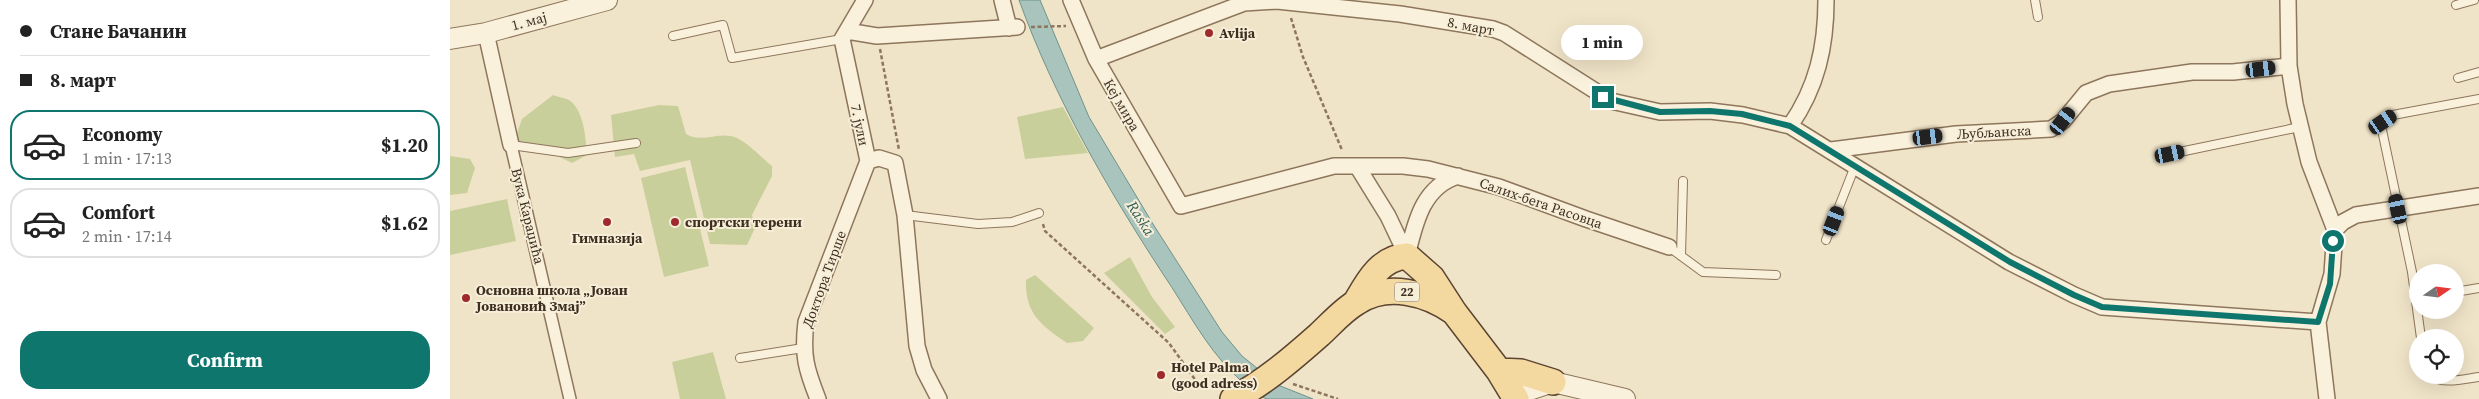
<!DOCTYPE html>
<meta charset="utf-8">
<style>
:root{--surface:#fff;--page:#f6f6f6;--text:#222;--muted:#767676;--line:#e0e0e0;--accent:#0f766e}
body{margin:0;font-family:"Source Serif 4",serif;background:var(--page);color:var(--text);height:100vh;display:flex;flex-direction:column;font-size:19px;white-space:nowrap}
*{box-sizing:border-box;margin:0}
p{font-size:16px;color:var(--muted)}
.icon{flex:none;width:28px;height:28px;fill:none;stroke:currentColor;stroke-width:2;stroke-linecap:round;stroke-linejoin:round}
.map{position:relative;flex:1;overflow:hidden}
.details{display:flex;flex-direction:column;background:var(--surface);width:450px}
.details>*{flex:none}
.banner{display:grid;align-content:center;height:110px;padding:0 20px;background:var(--surface)}
.needle{width:32px;rotate:76deg}
.buttons{position:absolute;left:1959px;top:264px;display:grid;gap:10px}
.buttons a{display:grid;place-items:center;width:55px;height:55px;border-radius:50%;background:var(--surface);box-shadow:0 5px 20px #0002;font-size:25px}
.end{position:absolute;width:22px;height:22px;margin:-11px;border:6px solid #0f766e;background:#fff;box-shadow:0 0 0 2px #fff}
.from{border-radius:50%}
.bubble{position:absolute;height:35px;border-radius:18px;background:var(--surface);box-shadow:0 5px 20px #0002;font-size:16px;font-weight:700;line-height:35px;text-align:center}
.car{position:absolute;width:15px;height:30px;margin:-15px -8px;border-radius:6px;box-shadow:0 0 4px 1px #0007;background:linear-gradient(#222 24%,#8ab4d8 0 40%,#222 0 76%,#8ab4d8 0 86%,#222 0)}
.banner b{display:flex;align-items:center;gap:18px;height:48px;font-size:19px}
.banner b+b{border-top:1px solid var(--line)}
.banner i{width:12px;height:12px;background:var(--text)}
ul{padding:0;list-style:none}
li{display:flex;align-items:center;gap:15px;height:70px;margin:0 10px 8px;padding:0 10px;border:2px solid var(--line);border-radius:20px}
li div{flex:1}
li b{display:block;font-size:19px}
li em{font-style:normal;font-weight:700}
li.on{border-color:var(--accent)}
li>.icon{width:45px;height:45px;stroke-width:1.5}
.primary-button{display:flex;gap:10px;margin-top:auto;padding:10px 20px}
.primary-button a{flex:1;height:58px;border-radius:20px;background:var(--accent);color:#fff;font-size:20px;font-weight:700;line-height:58px;text-align:center}
main{display:flex;flex:1;min-height:0}
.map>svg:first-child{display:block}
.green{fill:#c9cf9b}
.water{fill:#a9c4bc;stroke:#6f938a}
.lines{fill:none;stroke-linecap:round;stroke-linejoin:round}
.service-casing{stroke:#8d765c;stroke-width:10}
.pedestrian-casing{stroke:#8d765c;stroke-width:14}
.minor-casing{stroke:#8d765c;stroke-width:18}
.tertiary-casing{stroke:#8d765c;stroke-width:22}
.primary-casing{stroke:#5b4430;stroke-width:28}
.path{stroke:#8d765c;stroke-width:2.5;stroke-dasharray:4 2.5;stroke-linecap:butt}
.service{stroke:#faf1dc;stroke-width:8}
.pedestrian{stroke:#faf1dc;stroke-width:11}
.minor{stroke:#faf1dc;stroke-width:15}
.tertiary{stroke:#faf1dc;stroke-width:20}
.primary{stroke:#f3d9a0;stroke-width:25}
.route{stroke:#0f766e;stroke-width:6}
.poi-dot{fill:#9e2a2b;stroke:#f7eed8;stroke-width:2}
.labels{text-anchor:middle;dominant-baseline:central;stroke-width:4;stroke-linejoin:round;paint-order:stroke}
.shield{fill:#f7eed8;stroke:#756857;stroke-width:1}
.shield-label{font-size:12px;font-weight:bold;fill:#3d2e20}
.street-label{font-size:14px;fill:#3d2e20;stroke:#f7eed8}
.poi-label{font-size:14px;font-weight:bold;fill:#3d2e20;stroke:#f7eed8;text-anchor:start}
.water-label{font-size:15px;font-style:italic;fill:#2f5d5a;stroke:#f7eed8}
</style>
<main>
<section class="details">
<div class="banner">
<b><i class="from"></i>Стане Бачанин</b>
<b><i></i>8. март</b>
</div>
<ul>
<li class="on"><svg class="icon" aria-label="car" viewBox="0 0 24 24"><path d="M5 17H2v-5l4-1 3-4h7l3 4 3 1v5h-3M9 17h6M6 11h13"/><circle cx="7" cy="17" r="2"/><circle cx="17" cy="17" r="2"/></svg><div><b>Economy</b><p>1 min · 17:13</p></div><em>$1.20</em></li>
<li><svg class="icon" aria-label="car" viewBox="0 0 24 24"><path d="M5 17H2v-5l4-1 3-4h7l3 4 3 1v5h-3M9 17h6M6 11h13"/><circle cx="7" cy="17" r="2"/><circle cx="17" cy="17" r="2"/></svg><div><b>Comfort</b><p>2 min · 17:14</p></div><em>$1.62</em></li>
</ul>
<div class="primary-button"><a>Confirm</a></div>
</section>
<div class="map">
<svg width="2029" height="399" viewBox="0 0 2029 399">
<rect width="100%" height="100%" fill="#f0e4c8"/>
<path class="green" d="M103,95C108,97 115,98 119,100C134,110 136,139 137,155L122,163L91,148H72L66,136L72,119Z
M209,105L228,106L236,134C252,144 270,130 287,138C298,143 312,158 322,166V176L302,215L305,228L297,245L260,244L240,160L190,171L184,154L165,157L161,115Z
M613,107L638,153L575,159L567,117Z
M0,156L20,159L25,168L17,193L0,195Z
M235,167L259,266L214,277L191,178Z
M57,199L66,241L0,255V211Z
M680,257L702,297L725,327L715,334L654,273Z
M585,275L644,328L633,341L617,343C591,325 575,314 576,280Z
M263,352L276,399H230L222,362Z"/>
<path class="water" d="M569,0H590L639,117L703,224L772,332L792,356L828,385L863,399H817L812,397C802,389 791,382 783,373C755,346 735,306 713,274C657,188 604,97 569,0Z"/>
<g class="lines">
<defs>
<path id="service" d="M1585,0L1588,17
M2006,5L2024,0
M223,36L273,25L282,58L392,39
M2008,78L2029,72
M61,145L118,153L186,143
M1720,154L1850,127
M455,215L528,224L562,222L589,213
M1376,240L1405,166
M1219,247L1253,272L1326,275
M1231,256L1233,181
M2005,292L2029,288
M1971,338L1962,272L1932,130L1933,122L1943,115L2029,99
M290,358L353,348
M1980,375C1993,385 2013,379 2029,377"/>
<path id="pedestrian" d="M61,145L120,399"/>
<path id="minor" d="M415,0L392,39L418,161
M552,0L559,28
M621,0L646,59L731,206L884,166H953L978,169L1049,187L1136,219L1219,247
M1838,0L1839,66L1845,104L1859,162L1885,230L1882,274L1868,322L1877,399
M397,31L427,36L567,27
M36,33L61,145
M646,59L794,3L827,1L950,14L1043,29L1054,33L1161,101L1210,112L1260,111L1293,115L1340,126L1559,262L1624,295L1652,307L1868,322
M1340,126C1367,87 1376,47 1376,0
M1381,150L1506,134L1601,129L1613,121L1636,93L1659,84L1742,72H1783L1839,66
M418,161L429,158L445,163L455,215L467,346L474,370L489,399
M907,166L938,216L957,256
M1885,230L1893,222L1906,215L2029,196
M957,256C965,224 972,187 1008,176
M368,399C356,369 352,355 356,322L418,161"/>
<path id="tertiary" d="M0,39L36,33L157,0
M1066,399L1079,390L1103,382L1175,399"/>
<path id="primary" d="M906,302C918,281 930,258 957,256L982,278L1004,312L1049,371L1066,399
M1049,371L1071,372L1103,382
M783,399C814,383 843,358 869,335C881,324 893,310 907,302C938,282 977,293 1004,312"/>
</defs>
<use href="#service" class="service-casing"/>
<use href="#pedestrian" class="pedestrian-casing"/>
<use href="#minor" class="minor-casing"/>
<use href="#tertiary" class="tertiary-casing"/>
<use href="#primary" class="primary-casing"/>
<path class="path" d="M841,18L853,57L892,150
M581,27L616,26
M430,49L449,150
M593,224L595,231L719,343L749,385
M843,384L888,399"/>
<use href="#service" class="service"/>
<use href="#pedestrian" class="pedestrian"/>
<use href="#minor" class="minor"/>
<use href="#tertiary" class="tertiary"/>
<use href="#primary" class="primary"/>
</g>
<g class="lines">
<path class="route" d="M1153,97L1210,112L1260,111L1292,114L1340,126L1560,262L1624,295L1652,307L1868,322L1880,284L1883,241"/>
</g>
<g class="poi-dot">
<circle cx="759" cy="33" r="5"/>
<circle cx="157" cy="222" r="5"/>
<circle cx="225" cy="222" r="5"/>
<circle cx="16" cy="298" r="5"/>
<circle cx="711" cy="375" r="5"/>
</g>
<g class="labels">
<rect class="shield" x="944.5" y="282.5" width="25" height="19" rx="4"/>
<g class="shield-label">
<text x="957" y="292">22</text>
</g>
<g class="street-label">
<text transform="translate(79 21) rotate(-15)">1. мај</text>
<text transform="translate(1021 26) rotate(11)">8. март</text>
<text transform="translate(672 105) rotate(60)">Кеј мира</text>
<text transform="translate(410 125) rotate(78)">7. јули</text>
<text transform="translate(1544 132) rotate(-3)">Љубљанска</text>
<text transform="translate(1091 203) rotate(19)">Салих-бега Расовца</text>
<text transform="translate(78 216) rotate(76)">Вука Караџића</text>
<text transform="translate(374 279) rotate(-70)">Доктора Тирше</text>
</g>
<g class="poi-label">
<text x="769" y="33">Avlija</text>
<text x="235" y="222">спортски терени</text>
<text x="157" y="238" text-anchor="middle">Гимназија</text>
<text x="26" y="290">Основна школа „Јован<tspan x="26" dy="16">Јовановић Змај”</tspan></text>
<text x="721" y="367">Hotel Palma<tspan x="721" dy="16">(good adress)</tspan></text>
</g>
<g class="water-label">
<text transform="translate(691 218) rotate(57)">Raska</text>
</g>
</g>
</svg>
<div class="buttons">
<a><svg class="needle" viewBox="-14 -14 28 28"><path d="M0-13l5 13h-10z" fill="#e53935"/><path d="M0 13l5-13h-10z" fill="#767676"/></svg></a>
<a><svg class="icon" aria-label="locate" viewBox="0 0 24 24"><circle cx="12" cy="12" r="6"/><path d="M12 2v4M12 18v4M2 12h4M18 12h4"/></svg></a>
</div>
<i class="end from" style="left:1883px;top:241px"></i>
<i class="end" style="left:1153px;top:97px"></i>
<div class="bubble" style="left:1111px;top:25px;width:82px">1 min</div>
<i class="car" style="left:1811px;top:69px;rotate:83deg"></i>
<i class="car" style="left:1613px;top:121px;rotate:38deg"></i>
<i class="car" style="left:1933px;top:122px;rotate:56deg"></i>
<i class="car" style="left:1478px;top:137px;rotate:83deg"></i>
<i class="car" style="left:1720px;top:154px;rotate:78deg"></i>
<i class="car" style="left:1948px;top:209px;rotate:348deg"></i>
<i class="car" style="left:1384px;top:221px;rotate:21deg"></i>
</div>
</main>
